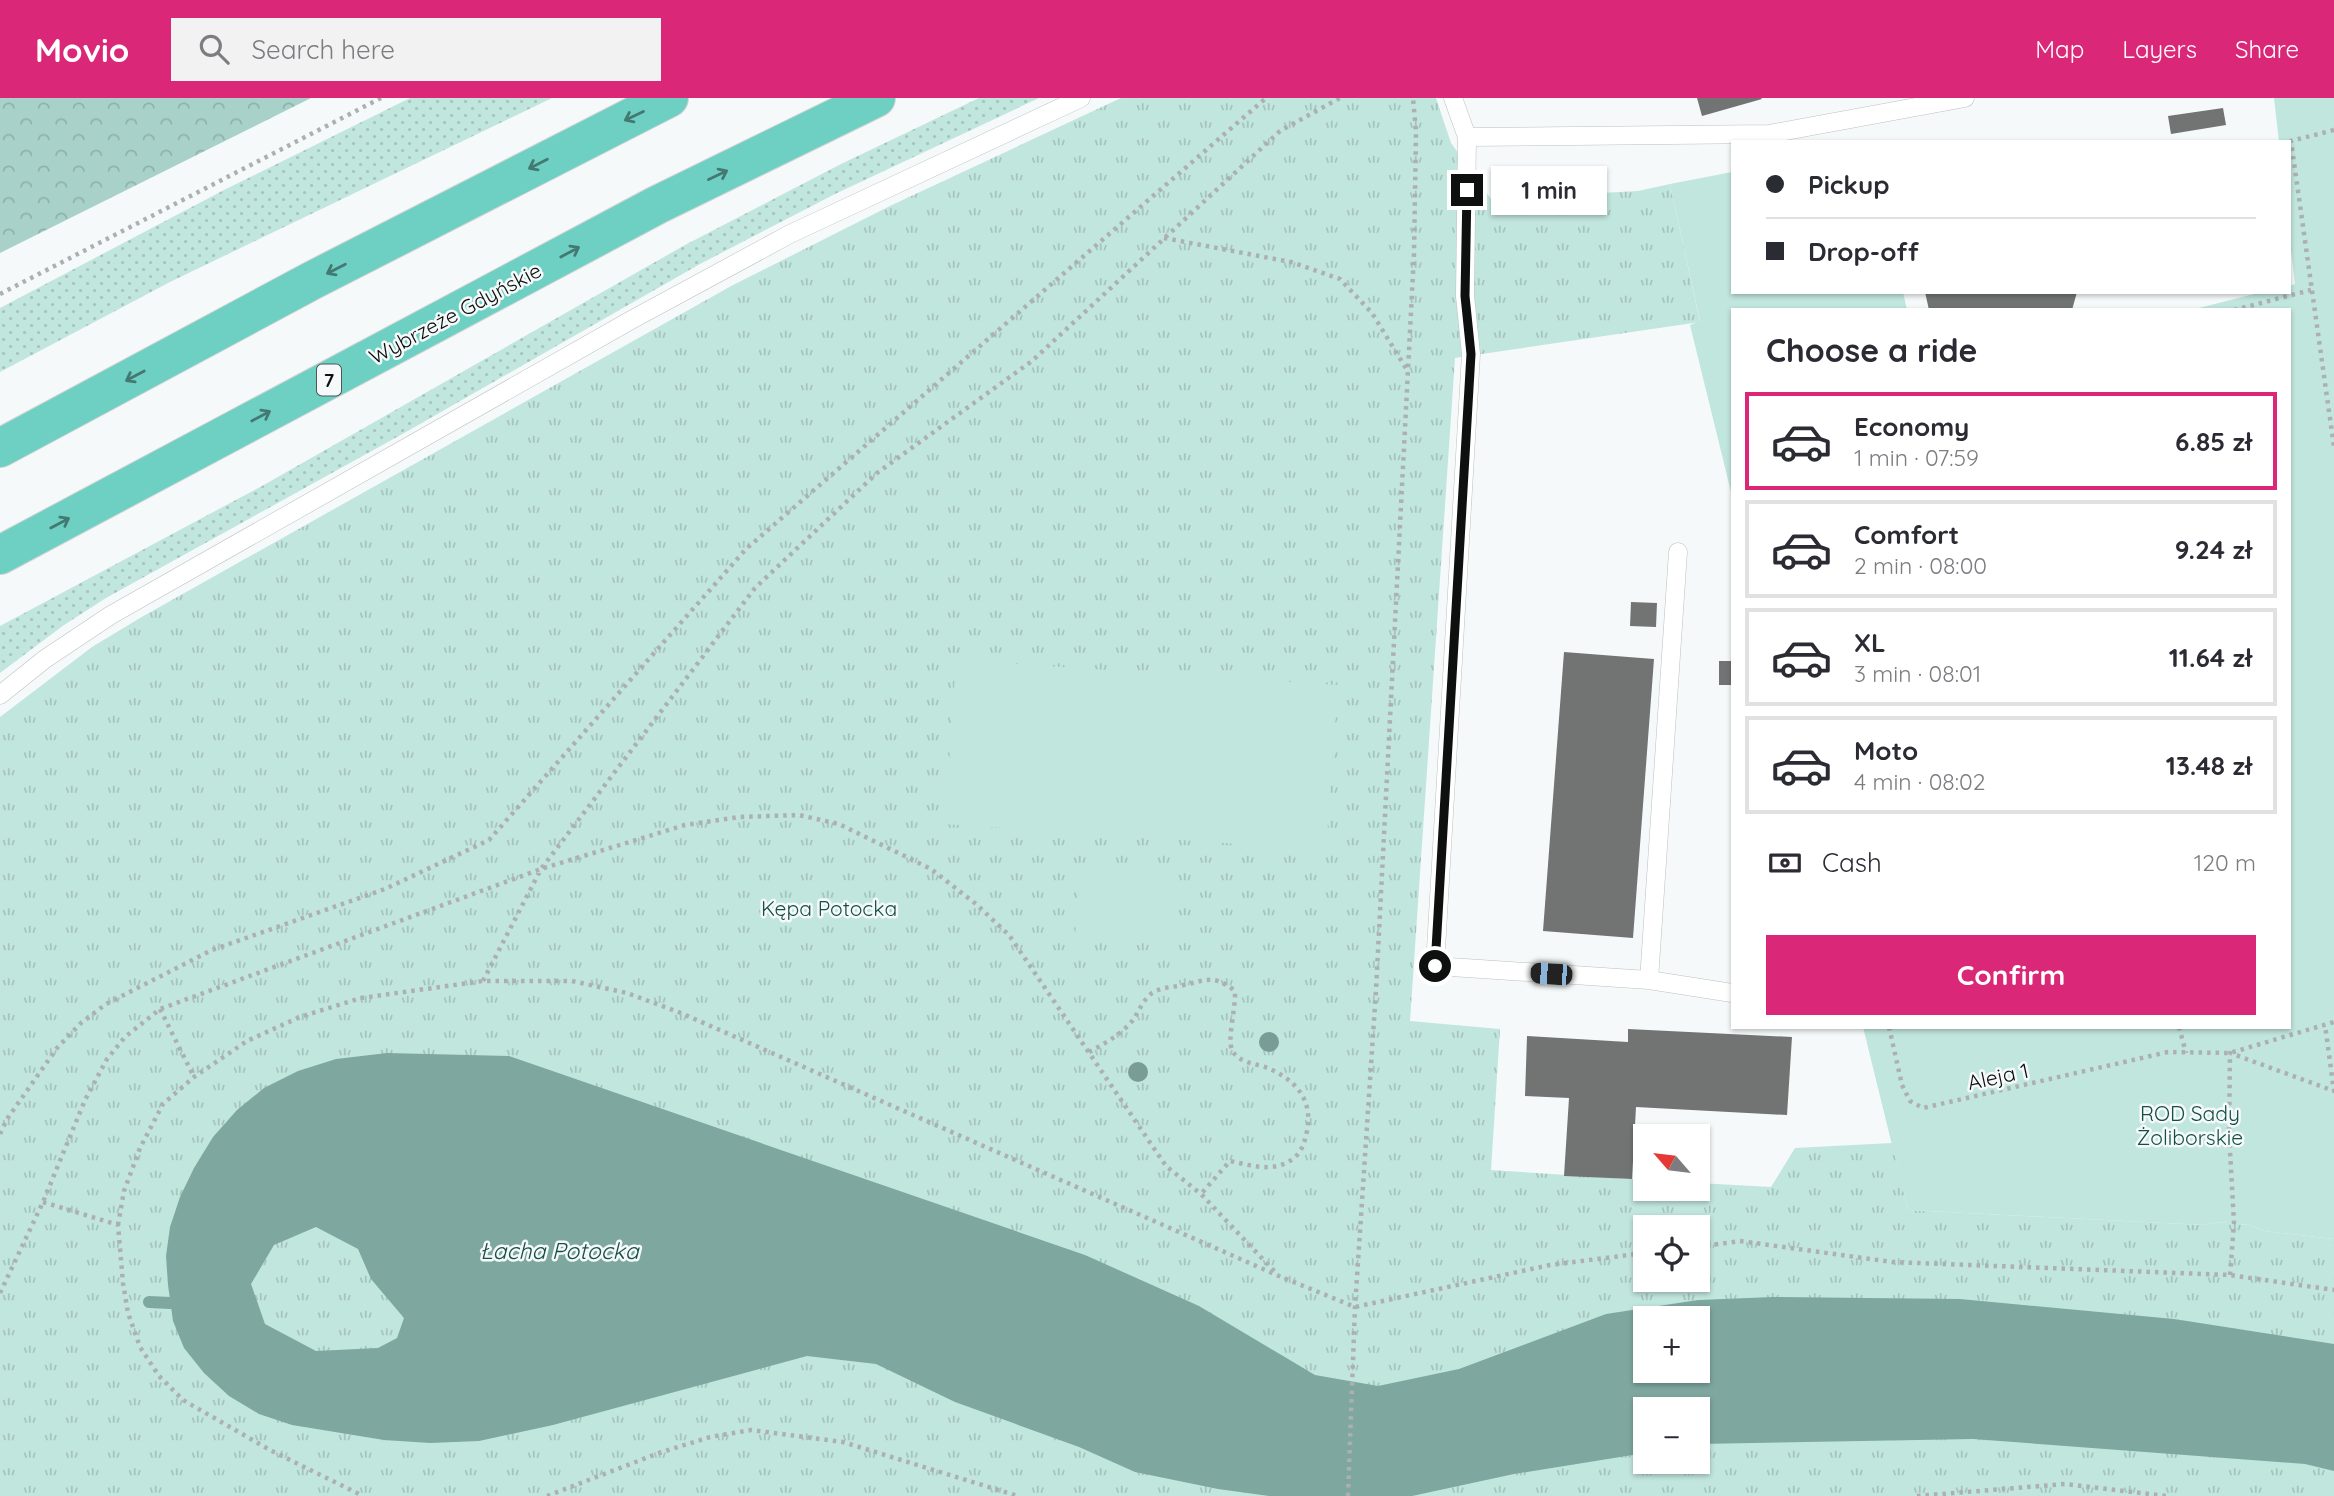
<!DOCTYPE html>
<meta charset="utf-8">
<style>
:root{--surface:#fff;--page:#f2f2f3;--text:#2b2b33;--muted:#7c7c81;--line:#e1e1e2;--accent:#db2777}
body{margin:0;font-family:Quicksand,sans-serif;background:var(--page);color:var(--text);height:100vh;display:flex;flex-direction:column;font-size:26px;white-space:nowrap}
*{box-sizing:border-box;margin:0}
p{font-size:23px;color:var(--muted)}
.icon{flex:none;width:38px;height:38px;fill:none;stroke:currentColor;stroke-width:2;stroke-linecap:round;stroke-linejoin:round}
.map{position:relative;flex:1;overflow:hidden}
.details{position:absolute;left:1731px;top:210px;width:560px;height:721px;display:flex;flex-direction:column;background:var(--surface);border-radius:0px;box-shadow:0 2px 5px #0004}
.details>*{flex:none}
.hud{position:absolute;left:1731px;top:42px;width:560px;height:154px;border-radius:0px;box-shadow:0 2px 5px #0004;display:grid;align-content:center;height:154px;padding:0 35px;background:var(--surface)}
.needle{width:46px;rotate:298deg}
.tools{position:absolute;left:1633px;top:1026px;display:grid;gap:14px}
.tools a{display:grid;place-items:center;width:77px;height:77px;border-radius:0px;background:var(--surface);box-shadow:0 2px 5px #0004;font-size:35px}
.end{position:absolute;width:32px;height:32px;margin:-16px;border:9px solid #0e0f0f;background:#fff;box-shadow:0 0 0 4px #fff}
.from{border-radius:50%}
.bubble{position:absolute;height:49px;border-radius:0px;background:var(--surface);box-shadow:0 2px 5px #0004;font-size:23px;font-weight:700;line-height:49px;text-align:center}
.car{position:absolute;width:21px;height:42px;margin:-21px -10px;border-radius:9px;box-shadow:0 0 5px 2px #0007;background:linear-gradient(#222 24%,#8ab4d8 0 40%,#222 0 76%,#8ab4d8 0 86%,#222 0)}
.hud b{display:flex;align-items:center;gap:24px;height:66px;font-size:26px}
.hud b+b{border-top:2px solid var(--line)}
.hud i{width:18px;height:18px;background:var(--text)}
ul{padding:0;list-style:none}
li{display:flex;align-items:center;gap:21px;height:98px;margin:0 14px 10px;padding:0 21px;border:4px solid var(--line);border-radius:0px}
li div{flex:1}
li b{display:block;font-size:26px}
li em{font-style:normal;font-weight:700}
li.on{border-color:var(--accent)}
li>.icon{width:63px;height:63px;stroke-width:1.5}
h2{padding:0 35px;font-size:32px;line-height:84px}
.pay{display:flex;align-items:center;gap:18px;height:77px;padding:0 35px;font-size:26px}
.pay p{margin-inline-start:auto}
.cta{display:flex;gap:14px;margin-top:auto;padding:14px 35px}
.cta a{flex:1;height:80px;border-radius:0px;background:var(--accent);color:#fff;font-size:28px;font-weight:700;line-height:80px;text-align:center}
header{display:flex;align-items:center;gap:42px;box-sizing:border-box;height:98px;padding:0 35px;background:var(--accent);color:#fff}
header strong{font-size:33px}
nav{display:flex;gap:38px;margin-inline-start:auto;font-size:24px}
.search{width:490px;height:63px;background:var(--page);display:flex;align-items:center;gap:18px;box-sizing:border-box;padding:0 24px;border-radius:0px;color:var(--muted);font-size:26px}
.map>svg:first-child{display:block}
.grass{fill:url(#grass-dots)}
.forest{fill:url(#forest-crowns)}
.park{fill:url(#park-tufts);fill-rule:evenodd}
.garden{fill:#c1e6de}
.water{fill:#7ea7a0;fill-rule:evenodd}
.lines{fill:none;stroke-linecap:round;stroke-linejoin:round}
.stream{stroke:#7ea7a0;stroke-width:12}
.building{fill:#717473}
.service-casing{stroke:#bdc1c1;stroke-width:19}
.trunk-casing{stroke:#d4d4d4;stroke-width:40}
.path{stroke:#adb0b0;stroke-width:4.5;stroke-dasharray:3.5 5;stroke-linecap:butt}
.service{stroke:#fff;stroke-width:18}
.trunk{stroke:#6ed0c3;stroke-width:38}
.tree{fill:#799c97}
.oneway{stroke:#437972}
.route{stroke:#0e0f0f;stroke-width:9}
.labels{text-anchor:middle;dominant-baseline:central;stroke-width:5;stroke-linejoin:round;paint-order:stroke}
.shield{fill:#f5f9f9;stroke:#535555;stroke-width:2}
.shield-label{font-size:19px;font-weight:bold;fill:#0e0f0f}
.street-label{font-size:21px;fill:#0e0f0f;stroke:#f5f9f9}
.park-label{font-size:21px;fill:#144f47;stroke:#f5f9f9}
.water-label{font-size:23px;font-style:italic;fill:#165149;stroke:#f5f9f9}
</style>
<header>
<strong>Movio</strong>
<div class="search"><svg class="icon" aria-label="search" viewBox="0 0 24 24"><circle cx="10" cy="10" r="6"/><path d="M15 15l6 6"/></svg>Search here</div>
<nav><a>Map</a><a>Layers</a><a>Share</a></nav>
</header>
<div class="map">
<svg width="2334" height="1398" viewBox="0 0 2334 1398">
<defs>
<pattern id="grass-dots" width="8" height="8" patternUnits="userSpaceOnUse" patternTransform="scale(1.75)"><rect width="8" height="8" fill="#c1e6de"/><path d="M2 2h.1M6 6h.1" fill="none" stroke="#a5c4bd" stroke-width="1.8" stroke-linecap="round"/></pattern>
<pattern id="forest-crowns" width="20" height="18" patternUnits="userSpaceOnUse" patternTransform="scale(1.75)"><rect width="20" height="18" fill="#a7d1c9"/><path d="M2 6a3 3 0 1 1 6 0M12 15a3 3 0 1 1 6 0" fill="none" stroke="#8fb2ab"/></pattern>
<pattern id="park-tufts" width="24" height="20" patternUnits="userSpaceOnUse" patternTransform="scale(1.75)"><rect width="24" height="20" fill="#c1e6de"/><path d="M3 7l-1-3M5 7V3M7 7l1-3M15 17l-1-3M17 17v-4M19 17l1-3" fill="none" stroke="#a5c4bd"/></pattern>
</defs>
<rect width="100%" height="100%" fill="#f5f9f9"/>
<path class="grass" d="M410,0H552L170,184L0,274V210L224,92Z
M979,0H1039L835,96L700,166L406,334L106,500L64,527L0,575V528L262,388L685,147L841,66Z"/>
<path class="forest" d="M0,0H311L0,155Z"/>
<path class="park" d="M1121,0H1436L1451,45L1491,101L1638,93L1670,86L1700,224L1455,260L1410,923L1500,931L1491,1072L1645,1082V1090H1698V1085L1771,1089L1795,1050L1892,1045L1908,1112L2204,1127L2218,1124L2250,1127L2264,1133L2334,1141V1398H0V619L92,549L140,520L733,187L892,107ZM1645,1129H1698V1181H1645ZM1645,1220H1698V1272H1645ZM1645,1311H1698V1363H1645Z"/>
<path class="garden" d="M2274,0H2334V1141L2264,1133L2250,1127L2218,1124L2204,1127L1908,1112L1863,929H2289V212H2191L2262,194H2289V188L2295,186L2289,135V44H2279Z
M1732,74V194H1903L1907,212H1732V398L1690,227L1700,223L1670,86Z
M956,562L1338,587L1326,752L945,726Z
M1081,767L1178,774L1172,847L1075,839Z"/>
<path class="water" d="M387,955L509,958L1085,1157L1199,1208L1315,1277L1378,1288L1459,1271L1606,1216L1698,1202L1773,1199L1960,1201L2174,1221L2334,1246V1373L2305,1366L1973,1341L1698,1346V1311H1645V1355L1514,1376L1412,1398H1269L1218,1391L1135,1374L1079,1349L955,1304L876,1266L807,1258L553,1327L479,1343L430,1345L384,1342L292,1327L259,1316L229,1298L204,1275L184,1250L173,1223L168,1187L166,1158L170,1129L180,1099L194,1070L213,1039L237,1012L264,990L298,973L336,961ZM316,1129L358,1151L371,1181L404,1220L397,1240L378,1250L316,1253L265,1226L251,1186L274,1147ZM1645,1220H1698V1272H1645Z"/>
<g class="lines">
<path class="stream" d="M149,1204L170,1205"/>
</g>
<path class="building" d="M1697,0H1761L1762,1L1702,18Z
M2223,10L2226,27L2171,36L2168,18Z
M1925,194H2077L2072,212H1929Z
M1631,504L1657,505L1656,529L1630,528Z
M1564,554L1654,561L1633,840L1543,833Z
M1719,563H1732V587H1719Z
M1628,931L1792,939L1787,1017L1636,1009L1632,1081L1564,1078L1569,1000L1525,998L1527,938L1628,944Z"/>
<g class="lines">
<defs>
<path id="service" d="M1453,0L1467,39L1769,36L1965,0
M1467,39L1465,198L1471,256L1435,868L1649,882L1732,895
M0,597L45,561L111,517L633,221L790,136L1081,0
M1649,882L1678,454"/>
<path id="trunk" d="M0,350L313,182L669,0
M0,457L657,107L876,0"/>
</defs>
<use href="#service" class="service-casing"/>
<use href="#trunk" class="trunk-casing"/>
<path class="path" d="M2334,32L2291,43L2334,349
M1164,140L1291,164L1340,181L1372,215L1407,272
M0,196L381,0
M2234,212L2311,192
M483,883L541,771L755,490L877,375L1032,263L1280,33L1340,0
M160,911L194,979
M1889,929L1902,987L1910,1003L1923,1010L2168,954L2230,955L2334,924
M2179,929L2186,955
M1089,954C1104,946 1122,936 1133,922C1139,913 1143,902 1152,895C1160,890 1170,889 1179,888C1204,884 1211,874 1235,893C1236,910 1227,940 1232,952C1239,966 1257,965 1270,971C1297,983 1313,1003 1307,1033C1304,1047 1301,1057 1288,1064C1270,1074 1249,1067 1230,1063L1201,1096
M0,1036L7,1021L57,950L81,925L106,906L212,852L385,791L489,742L746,451L1266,0
M43,1104L118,1127L123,1185L128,1215L140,1249L159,1278L183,1302L270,1352L363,1398
M118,1127L124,1093L140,1050L163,1006L194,979L247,943L300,919L361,900L483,883H572L627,895L681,915L1279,1178L1355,1209L1550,1167L1645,1155
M1698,1149L1740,1143L1892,1164L2230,1177L2334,1192
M2230,1177L2234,1125L2229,1035L2230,955L2334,993L2325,927
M0,1195L43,1104L85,1002L107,961L125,939L160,911L541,771L685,727L739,719L799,717L839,726L931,771L976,806L1009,837L1166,1068L1201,1096L1276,1175
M547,1398L659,1355L710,1339L751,1332L843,1344L1018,1398
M1348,1398L1355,1209L1376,892L1414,156L1416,34L1413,0
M1917,1398L2065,1386L2166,1398"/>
<use href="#service" class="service"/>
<use href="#trunk" class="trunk"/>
</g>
<g class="tree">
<circle cx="1269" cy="944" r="10"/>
<circle cx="1138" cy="974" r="10"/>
</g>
<defs><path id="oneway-shaft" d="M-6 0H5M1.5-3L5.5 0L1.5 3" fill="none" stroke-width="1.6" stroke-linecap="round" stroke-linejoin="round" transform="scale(1.75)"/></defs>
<g class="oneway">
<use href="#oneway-shaft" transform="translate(634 18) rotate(154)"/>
<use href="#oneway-shaft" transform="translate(538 66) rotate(153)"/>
<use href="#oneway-shaft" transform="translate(718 77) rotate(-26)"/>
<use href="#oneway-shaft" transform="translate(570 154) rotate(-28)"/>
<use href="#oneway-shaft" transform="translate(336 171) rotate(153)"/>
<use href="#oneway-shaft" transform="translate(135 278) rotate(152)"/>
<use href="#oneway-shaft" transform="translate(261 318) rotate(-28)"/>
<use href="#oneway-shaft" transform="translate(60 425) rotate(-28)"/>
</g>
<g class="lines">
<path class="route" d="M1435,868L1471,256L1465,198L1467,92"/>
</g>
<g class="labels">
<rect class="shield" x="317" y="266.5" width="24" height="31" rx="5"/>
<g class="shield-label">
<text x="329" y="282">7</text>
</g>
<g class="street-label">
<text transform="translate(455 215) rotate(-28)">Wybrzeże Gdyńskie</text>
<text transform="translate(1998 978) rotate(-12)">Aleja 1</text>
</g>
<g class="park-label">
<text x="829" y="810">Kępa Potocka</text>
<text x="2190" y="1015">ROD Sady<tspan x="2190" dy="24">Żoliborskie</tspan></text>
</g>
<g class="water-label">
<text x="559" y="1152">Łacha Potocka</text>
</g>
</g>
</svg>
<div class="tools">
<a><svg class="needle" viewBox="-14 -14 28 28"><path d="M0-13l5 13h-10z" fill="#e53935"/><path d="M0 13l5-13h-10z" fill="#7c7c81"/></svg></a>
<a><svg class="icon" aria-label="locate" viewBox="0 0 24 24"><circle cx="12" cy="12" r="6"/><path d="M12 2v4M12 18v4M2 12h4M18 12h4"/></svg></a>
<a>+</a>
<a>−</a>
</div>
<i class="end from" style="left:1435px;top:868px"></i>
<i class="end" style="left:1467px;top:92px"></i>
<div class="bubble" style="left:1491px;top:68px;width:116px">1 min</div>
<i class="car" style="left:1551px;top:876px;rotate:274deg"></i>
<div class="hud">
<b><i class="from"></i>Pickup</b>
<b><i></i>Drop-off</b>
</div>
<section class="details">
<h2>Choose a ride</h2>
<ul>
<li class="on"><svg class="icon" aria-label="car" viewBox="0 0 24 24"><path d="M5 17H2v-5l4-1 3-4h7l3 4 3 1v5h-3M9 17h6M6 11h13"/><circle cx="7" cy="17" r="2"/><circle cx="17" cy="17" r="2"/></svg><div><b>Economy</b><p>1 min · 07:59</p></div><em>6.85 zł</em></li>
<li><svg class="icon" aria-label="car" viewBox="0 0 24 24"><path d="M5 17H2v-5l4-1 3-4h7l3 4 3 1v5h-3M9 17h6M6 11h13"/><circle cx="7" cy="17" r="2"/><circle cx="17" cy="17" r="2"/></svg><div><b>Comfort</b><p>2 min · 08:00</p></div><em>9.24 zł</em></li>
<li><svg class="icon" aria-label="car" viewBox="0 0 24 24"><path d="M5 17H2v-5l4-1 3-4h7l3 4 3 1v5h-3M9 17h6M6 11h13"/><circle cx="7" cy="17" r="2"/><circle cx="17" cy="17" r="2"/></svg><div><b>XL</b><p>3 min · 08:01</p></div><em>11.64 zł</em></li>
<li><svg class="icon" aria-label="car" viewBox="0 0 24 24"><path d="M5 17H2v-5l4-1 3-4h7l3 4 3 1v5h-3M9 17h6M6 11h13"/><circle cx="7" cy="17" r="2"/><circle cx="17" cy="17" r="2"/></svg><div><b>Moto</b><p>4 min · 08:02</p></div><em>13.48 zł</em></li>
</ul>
<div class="pay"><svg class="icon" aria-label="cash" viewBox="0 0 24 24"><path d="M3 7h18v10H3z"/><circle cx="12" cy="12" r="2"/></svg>Cash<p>120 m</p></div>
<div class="cta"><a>Confirm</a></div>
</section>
</div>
